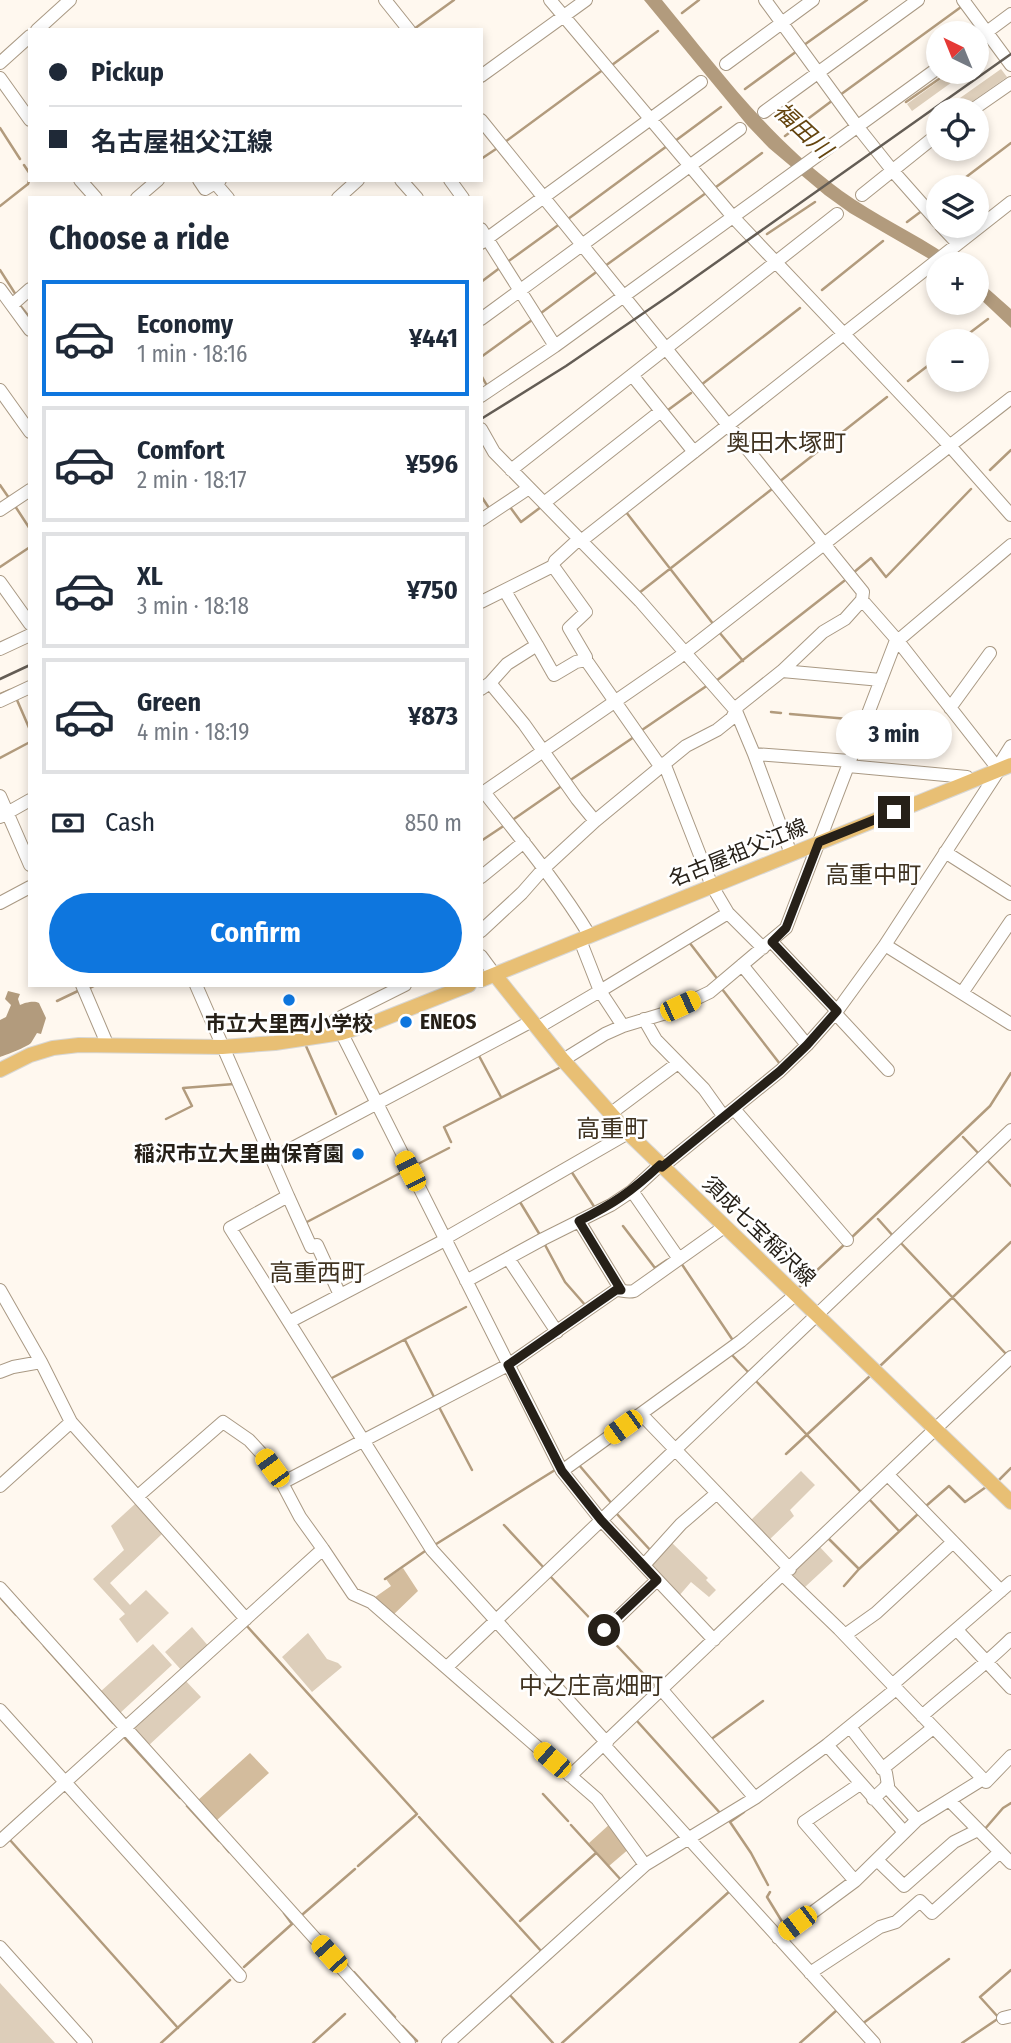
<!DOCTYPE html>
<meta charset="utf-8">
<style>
:root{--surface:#fff;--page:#f6f6f7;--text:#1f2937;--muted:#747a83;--line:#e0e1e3;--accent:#0e76de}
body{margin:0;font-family:"Fira Sans Condensed","Noto Sans JP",sans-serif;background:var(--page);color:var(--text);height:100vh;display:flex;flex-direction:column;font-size:26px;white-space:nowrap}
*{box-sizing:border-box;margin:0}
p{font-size:23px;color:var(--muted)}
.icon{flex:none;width:38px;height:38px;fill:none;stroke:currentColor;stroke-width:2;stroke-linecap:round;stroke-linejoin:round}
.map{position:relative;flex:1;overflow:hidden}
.details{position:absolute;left:28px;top:196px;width:455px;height:791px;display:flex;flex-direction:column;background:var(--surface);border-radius:0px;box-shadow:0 4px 10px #0003}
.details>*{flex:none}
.hud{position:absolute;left:28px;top:28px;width:455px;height:154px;border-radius:0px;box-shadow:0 4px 10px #0003;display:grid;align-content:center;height:154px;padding:0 21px;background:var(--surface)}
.needle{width:46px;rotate:317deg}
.tools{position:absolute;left:926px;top:21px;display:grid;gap:14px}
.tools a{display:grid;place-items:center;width:63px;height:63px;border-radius:50%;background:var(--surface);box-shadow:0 4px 10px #0003;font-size:35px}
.end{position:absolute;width:32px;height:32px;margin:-16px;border:9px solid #262018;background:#fff;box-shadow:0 0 0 4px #fff}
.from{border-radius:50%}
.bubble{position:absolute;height:49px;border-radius:24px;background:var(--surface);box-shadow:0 4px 10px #0003;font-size:23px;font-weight:700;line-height:49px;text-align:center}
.car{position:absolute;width:21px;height:42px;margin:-21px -10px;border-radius:9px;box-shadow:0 0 5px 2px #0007;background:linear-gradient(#f5c518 24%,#345 0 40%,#f5c518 0 76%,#345 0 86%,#f5c518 0)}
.hud b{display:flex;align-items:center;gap:24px;height:66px;font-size:26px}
.hud b+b{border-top:2px solid var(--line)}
.hud i{width:18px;height:18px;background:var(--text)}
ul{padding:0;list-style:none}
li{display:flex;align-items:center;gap:21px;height:116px;margin:0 14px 10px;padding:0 7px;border:4px solid var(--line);border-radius:0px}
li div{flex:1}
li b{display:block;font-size:26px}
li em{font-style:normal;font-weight:700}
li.on{border-color:var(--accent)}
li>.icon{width:63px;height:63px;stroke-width:1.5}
h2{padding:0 21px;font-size:32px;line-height:84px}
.pay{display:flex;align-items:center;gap:18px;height:77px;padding:0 21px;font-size:26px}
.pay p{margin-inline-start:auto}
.primary-button{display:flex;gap:14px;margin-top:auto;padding:14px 21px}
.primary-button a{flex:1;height:80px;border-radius:42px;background:var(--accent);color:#fff;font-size:28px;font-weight:700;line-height:80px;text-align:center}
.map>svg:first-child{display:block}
.green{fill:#ddceba}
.forest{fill:#d3bc9d}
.water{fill:#b29b7d}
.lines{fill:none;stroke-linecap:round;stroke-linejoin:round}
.stream{stroke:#b29b7d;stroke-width:2.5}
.minor-casing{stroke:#a99984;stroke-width:14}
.major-casing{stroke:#d8d7d5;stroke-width:16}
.minor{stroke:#fff;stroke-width:12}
.major{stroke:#e8bf74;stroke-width:14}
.rail{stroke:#645d55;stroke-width:2.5}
.route{stroke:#262018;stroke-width:9}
.poi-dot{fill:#0e76de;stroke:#fff;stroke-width:2.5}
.labels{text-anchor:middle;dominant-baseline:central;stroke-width:5;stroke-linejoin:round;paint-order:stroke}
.street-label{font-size:21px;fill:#262018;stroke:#fff}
.poi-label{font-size:21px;font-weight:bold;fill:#262018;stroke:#fff;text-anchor:start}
.water-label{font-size:23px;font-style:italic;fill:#64440e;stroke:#fff}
.quarter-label{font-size:24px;fill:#403321;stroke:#fff}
</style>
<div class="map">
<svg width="1011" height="2043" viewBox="0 0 1011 2043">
<rect width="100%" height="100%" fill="#fff8ef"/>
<path class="green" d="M1001,69L1007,77L960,110H943Z
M951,72H966L912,111L907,104Z
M801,1471L815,1485L790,1510L794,1516L769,1540L750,1521Z
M135,1504L162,1534L110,1583L130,1605L146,1590L169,1613L137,1643L119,1619L125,1614L93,1579L124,1550L111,1526Z
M669,1540L708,1578L706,1580L716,1590L709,1597L691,1582L678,1597L648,1564Z
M818,1545L833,1561L805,1587L791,1573Z
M192,1627L210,1648L183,1672L165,1652Z
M308,1633L327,1659L338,1663L342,1667L312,1692L282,1657Z
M153,1644L172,1665L119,1714L100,1692Z
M184,1679L201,1697L148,1746L132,1729Z
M0,1983L55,2043H0Z"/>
<path class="forest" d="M403,1568L418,1591L391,1617L371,1600L391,1586L386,1579Z
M250,1753L269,1773L216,1821L197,1801Z
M611,1823L630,1848L609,1866L589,1843Z"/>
<path class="water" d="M644,0H662C718,68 770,139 842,191C879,218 922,236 960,264H938L850,213L825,195L769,148L748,126Z
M976,278L1011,309V328L977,296Z
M8,991L20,994L18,999L20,1005C24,1003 34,1000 39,1003L46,1018L41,1034L37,1033C35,1036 33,1040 31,1043C27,1047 6,1055 0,1057V1020L6,1017L11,1005L5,999Z"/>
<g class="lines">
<path class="stream" d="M682,13L699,0
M414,29L454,0
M804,45L867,0
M976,51L984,46
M612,65L658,31
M745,89L797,51
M840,95L961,7
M906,102L949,72
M0,128L20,159
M785,136L833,100
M675,141L721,107
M505,142L604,69
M481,159L496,149
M24,165L30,174
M716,187L762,153
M953,187L1011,143
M930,205L938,199
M0,206L28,184L30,178
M568,219L667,146
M907,222L923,210
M767,234L815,202
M506,263L557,226
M605,266L706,193
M0,270L16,295
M481,282L501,267
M822,290L883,241
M19,304L30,318
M541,313L595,273
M959,341L988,319
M481,357L532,320
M481,375L486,384
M908,381L938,358
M701,385L800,308
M668,410L691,393
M990,470L1011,450
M779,482L887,397
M0,485L9,498
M481,496L489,508
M15,506L30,529
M510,507L521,522L541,507
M626,512L714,625
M0,567L30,547
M853,573L871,558L886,577L971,489
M639,593L772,489
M719,632L743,661
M716,681L844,581
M0,694L10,690
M17,700L30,730
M771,712L781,713
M790,714L860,720
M642,730L708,685
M0,758L30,742
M569,781L634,737L633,736
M511,821L563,785
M481,841L505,825
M689,942L719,981
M88,989L96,985
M722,989L780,1064
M57,1001L80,990
M306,1046L336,1114
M478,1054L501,1097
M166,1119L192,1106L183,1088L234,1084
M963,1137L980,1155
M451,1142L444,1127L561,1067
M987,1160L1011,1186
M414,1166L449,1148
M571,1171L595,1208
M520,1202L540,1235
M878,1219L894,1237
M305,1223L404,1171
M623,1226L655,1268L667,1260
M850,1239L990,1106L1011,1073
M899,1241L1007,1355
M544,1243L565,1282L586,1306
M681,1263L734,1342
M797,1289L846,1243
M405,1340L435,1399
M732,1355L749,1373
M879,1367L1011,1242
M330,1379L466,1307
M755,1380L861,1492
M438,1405L472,1470
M786,1454L870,1376
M579,1465L613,1505
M999,1480L1011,1468
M868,1498L899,1531
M926,1506L949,1486L965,1502L986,1487
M616,1513L652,1552
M504,1525L545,1569
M828,1538L859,1569
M433,1546L555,1470
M549,1575L600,1629
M385,1579L428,1549
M844,1586L859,1569L919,1513
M0,1597L16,1615
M22,1622L38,1639
M246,1625L417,1814L358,1866
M605,1633L656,1687
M44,1646L113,1723
M637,1721L721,1814
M123,1736L180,1798
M710,1740L763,1701
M543,1794L568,1821
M187,1806L219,1841
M744,1812L730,1822L751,1853L768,1885
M419,1817L542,1952L541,1953
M571,1825L622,1881
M984,1830L1003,1808L1011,1803
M10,1840L178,2028
M224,1846L229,1852
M770,1892L767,1897L786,1928
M303,1914L355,1869
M520,1921L596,1853
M320,1935L347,1964
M244,1967L292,1924L284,1913
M354,1972L395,2017
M508,1993L553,2043
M862,2024L949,1959
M402,2026L417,2041
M161,2043L230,1980
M313,2043L345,2014
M562,2043L731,1890
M800,2043L837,2010
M962,2043L999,2018L980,1997L1011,1970"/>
<defs>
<path id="minor" d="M385,0L409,30
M550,0L733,217L950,446L1011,515
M765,0L857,126L892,170L938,222
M963,0L1011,65
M37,30L70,0
M976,40L1011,14
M0,63L30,36
M726,64L813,0
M481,76L586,0
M0,78L30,120
M972,110L1011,83
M764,112L918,0
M481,120L863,592L862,600L898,641L999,770
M80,180L96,198
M199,180L205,189L220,180
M401,180L417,198
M450,180L463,198
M216,184L228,198
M862,195L938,134
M137,198L158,180
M338,198L358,180
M941,226L958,244
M481,229L555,346
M481,243L701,82
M0,289L30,330
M12,305L30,289
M481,319L740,129
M632,375L694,452
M0,390L30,432
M481,396L555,346L938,68
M481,429L494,452L640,601L736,711L754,754L791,854
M511,470L837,214
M544,503L661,411
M0,510L30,490
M481,520L529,488
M581,541L1011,202
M553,566L586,612L569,628L586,657V660
M0,582L30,624
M481,602L553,566L555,561L579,539
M537,645L554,675L576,662L586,660L660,766
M0,649L30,635
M782,671L881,680
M490,683L507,664L537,645L505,591
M481,689L490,683L524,724L577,799L595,821
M0,701L30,687
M950,708L990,653
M754,754L850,761
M664,763L712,886L728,913L763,948
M848,766L967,777L970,782
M484,792C521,839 559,885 590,936
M481,794L678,658L1011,398
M0,796L30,865
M0,817L30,800
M945,852L1011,894
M481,877L524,842
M0,903L30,887
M481,931L522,893L544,868L595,821L686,746L717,730L732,718L738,706L782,671L823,632L845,619L862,600
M772,942L837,1011
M885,945L1011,1024
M481,956L495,975
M742,965L807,1045
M82,985L108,1046
M196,985L288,1196L230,1228L432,1550L607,1743
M405,985L335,1020L562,1471L601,1520L714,1640
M962,993L1011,921
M835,1013L888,1070
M644,1019L656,1040L704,1089L724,1117
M623,1026L600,991L728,913
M537,1028L600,991L580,940
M563,1060L605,1034L623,1026L666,1013L710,992L786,928L895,643L1011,545
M734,1109L847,1240
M610,1114L678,1063
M272,1159L532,1021
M662,1167L780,1071L807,1045L837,1011L885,945L999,770L1001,762L1011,746
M632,1191L679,1259
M288,1196L311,1247L317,1245L340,1295
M579,1221L621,1290
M444,1239L628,1133
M508,1258L557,1332
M466,1281L543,1239L611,1205L632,1191L660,1165
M0,1290L41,1362
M289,1322L445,1240
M0,1372L13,1367L41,1362L71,1422L246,1619
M641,1414L790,1569
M562,1471L741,1341L795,1295
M888,1475L1001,1591
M282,1483L508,1365L616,1290C623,1290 627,1293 634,1291L724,1227
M0,1486L71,1422
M323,1549L353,1594L371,1602L597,1799L645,1865
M644,1565L681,1524L717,1493
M0,1588L409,2043
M605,1630L657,1580
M957,1630L1011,1688
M845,1635L876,1613L953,1542
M447,1667L1011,1130
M892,1685L1011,1582
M662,1690L755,1798
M0,1710L240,1976
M922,1716C951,1690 983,1667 1011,1639
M850,1727L886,1773L888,1785L873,1799
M604,1745L874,2043
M827,1745L904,1832
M882,1769L933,1728
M570,1776L1011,1357
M983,1779L986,1782L1011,1756
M886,1786L917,1820
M949,1800L1011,1863
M0,1841L323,1549L300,1517L282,1483L261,1453L249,1440L223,1422L138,1496
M877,1860L904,1886L954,1842L978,1830
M855,1881L804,1822L860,1784
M778,1938L855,1881L917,1820L983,1779L839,1629L783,1575
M0,1947L86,2043
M810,1973L880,1927L896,1922L920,1901L932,1913L1000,1852
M1003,2018L1011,2016
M448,2043L645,1865L755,1798L827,1745L896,1689"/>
<path id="major" d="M495,975L563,1060L628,1133L1011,1502
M481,980L1011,765
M0,1070L30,1055L53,1048L79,1045L222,1047L275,1043L341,1033L373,1023L469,985"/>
</defs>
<use href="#minor" class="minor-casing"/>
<use href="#major" class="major-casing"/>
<use href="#minor" class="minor"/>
<use href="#major" class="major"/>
<path class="rail" d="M481,419L566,366L673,293L1011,54
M0,679L30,665"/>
</g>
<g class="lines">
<path class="route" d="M604,1630L657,1580L601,1520L562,1471L508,1365L616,1290H621L579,1221C613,1204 631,1192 660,1165L662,1167L780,1071L807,1045L837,1011L772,942L786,928L819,842L894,812"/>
</g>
<g class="poi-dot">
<circle cx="289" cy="1000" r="7"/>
<circle cx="406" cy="1022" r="7"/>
<circle cx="358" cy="1154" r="7"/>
</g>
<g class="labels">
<g class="street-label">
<text transform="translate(738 853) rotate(-22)">名古屋祖父江線</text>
<text transform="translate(759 1231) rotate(44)">須成七宝稲沢線</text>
</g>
<g class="poi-label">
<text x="420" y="1022">ENEOS</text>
<text x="289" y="1024" text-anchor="middle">市立大里西小学校</text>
<text x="344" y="1154" text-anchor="end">稲沢市立大里曲保育園</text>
</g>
<g class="water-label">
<text transform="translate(803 130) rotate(43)">福田川</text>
</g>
<g class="quarter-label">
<text x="786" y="443">奥田木塚町</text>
<text x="873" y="875">高重中町</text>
<text x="612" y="1129">高重町</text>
<text x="317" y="1273">高重西町</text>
<text x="591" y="1686">中之庄高畑町</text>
</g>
</g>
</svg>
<div class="tools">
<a><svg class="needle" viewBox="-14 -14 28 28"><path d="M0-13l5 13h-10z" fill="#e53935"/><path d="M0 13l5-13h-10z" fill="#747a83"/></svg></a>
<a><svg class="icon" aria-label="locate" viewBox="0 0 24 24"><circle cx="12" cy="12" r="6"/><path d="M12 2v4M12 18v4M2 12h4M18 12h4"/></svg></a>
<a><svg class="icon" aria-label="layers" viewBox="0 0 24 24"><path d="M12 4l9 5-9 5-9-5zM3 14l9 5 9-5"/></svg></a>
<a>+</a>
<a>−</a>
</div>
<i class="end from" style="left:604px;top:1630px"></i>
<i class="end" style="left:894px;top:812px"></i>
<div class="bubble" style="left:836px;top:710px;width:116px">3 min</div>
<i class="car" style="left:680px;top:1006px;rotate:65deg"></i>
<i class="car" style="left:410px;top:1171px;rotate:333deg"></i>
<i class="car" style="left:623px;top:1427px;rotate:234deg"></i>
<i class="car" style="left:272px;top:1468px;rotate:324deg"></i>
<i class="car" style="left:552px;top:1760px;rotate:311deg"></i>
<i class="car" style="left:797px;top:1923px;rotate:233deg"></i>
<i class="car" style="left:329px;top:1954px;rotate:318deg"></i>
<div class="hud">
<b><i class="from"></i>Pickup</b>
<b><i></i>名古屋祖父江線</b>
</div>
<section class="details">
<h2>Choose a ride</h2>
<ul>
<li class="on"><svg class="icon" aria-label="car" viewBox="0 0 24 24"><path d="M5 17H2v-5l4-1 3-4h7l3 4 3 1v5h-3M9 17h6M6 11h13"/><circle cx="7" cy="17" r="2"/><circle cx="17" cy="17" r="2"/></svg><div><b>Economy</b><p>1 min · 18:16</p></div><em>¥441</em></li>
<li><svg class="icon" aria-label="car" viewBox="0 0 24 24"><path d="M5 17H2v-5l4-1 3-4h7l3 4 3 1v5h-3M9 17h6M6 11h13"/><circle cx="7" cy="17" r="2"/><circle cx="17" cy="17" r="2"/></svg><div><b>Comfort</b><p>2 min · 18:17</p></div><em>¥596</em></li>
<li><svg class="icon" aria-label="car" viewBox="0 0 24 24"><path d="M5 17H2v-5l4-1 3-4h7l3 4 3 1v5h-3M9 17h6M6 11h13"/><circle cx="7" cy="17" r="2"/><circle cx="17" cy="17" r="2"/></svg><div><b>XL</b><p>3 min · 18:18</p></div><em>¥750</em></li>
<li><svg class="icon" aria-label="car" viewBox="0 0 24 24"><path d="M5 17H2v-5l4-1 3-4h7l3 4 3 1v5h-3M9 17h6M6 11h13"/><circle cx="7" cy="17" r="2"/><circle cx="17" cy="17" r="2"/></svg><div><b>Green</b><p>4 min · 18:19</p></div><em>¥873</em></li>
</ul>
<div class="pay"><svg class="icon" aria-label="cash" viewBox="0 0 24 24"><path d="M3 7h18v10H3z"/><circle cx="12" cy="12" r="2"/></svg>Cash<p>850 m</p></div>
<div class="primary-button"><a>Confirm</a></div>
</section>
</div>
